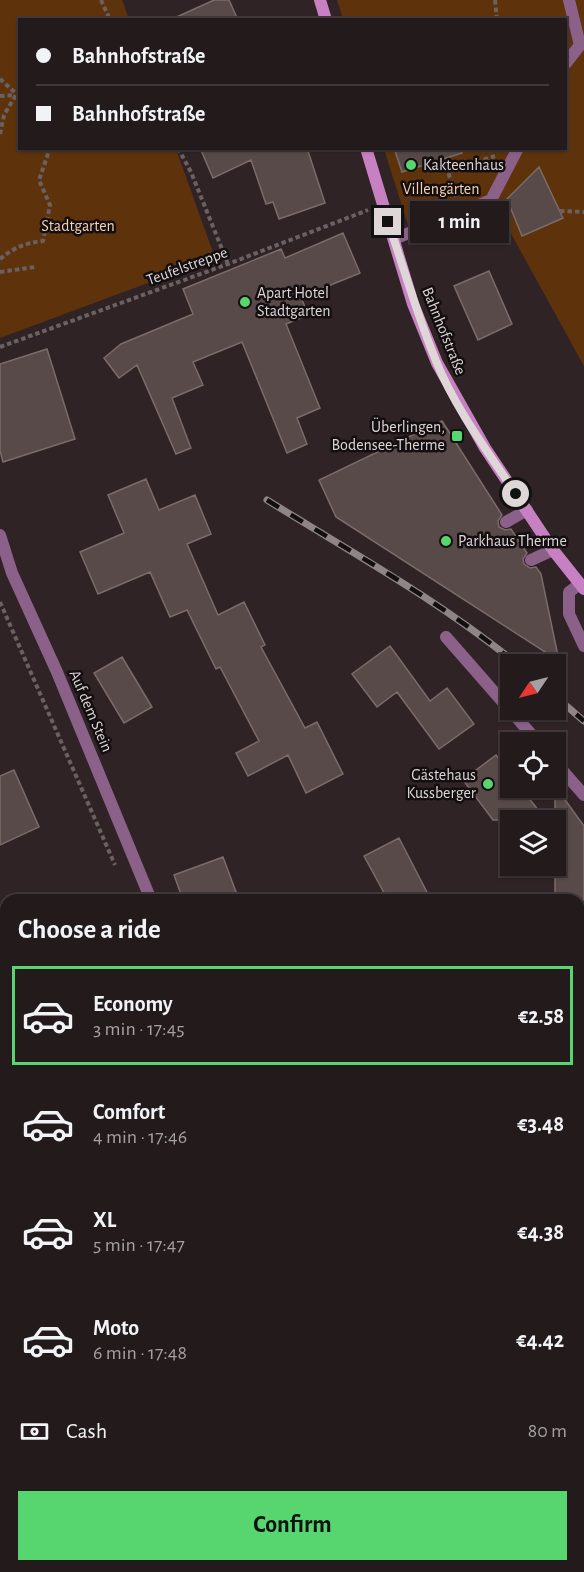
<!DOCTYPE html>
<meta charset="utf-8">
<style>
:root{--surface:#231a1c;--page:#2f2729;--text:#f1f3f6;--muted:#a3a1a3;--line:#40383b;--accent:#57d670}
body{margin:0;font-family:"Alegreya Sans",sans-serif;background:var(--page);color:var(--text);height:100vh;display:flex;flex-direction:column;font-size:22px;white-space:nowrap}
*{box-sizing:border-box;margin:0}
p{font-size:20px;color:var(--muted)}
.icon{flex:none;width:33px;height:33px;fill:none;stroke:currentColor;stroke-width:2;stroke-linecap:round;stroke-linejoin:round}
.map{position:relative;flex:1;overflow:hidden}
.details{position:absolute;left:0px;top:894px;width:585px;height:678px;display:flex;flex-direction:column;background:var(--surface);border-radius:18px 18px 0 0;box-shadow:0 2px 4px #0004,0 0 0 2px var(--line)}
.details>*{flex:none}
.banner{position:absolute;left:18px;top:18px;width:549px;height:132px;border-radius:0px;box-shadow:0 2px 4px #0004,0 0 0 2px var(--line);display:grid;align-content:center;height:132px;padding:0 18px;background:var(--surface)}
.needle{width:39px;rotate:235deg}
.fabs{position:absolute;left:500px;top:654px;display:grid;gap:12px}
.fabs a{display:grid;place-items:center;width:66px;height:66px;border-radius:0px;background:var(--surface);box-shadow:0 2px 4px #0004,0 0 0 2px var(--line);font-size:30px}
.end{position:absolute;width:27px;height:27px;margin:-14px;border:8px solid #dfd6d8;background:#111;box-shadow:0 0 0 3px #111}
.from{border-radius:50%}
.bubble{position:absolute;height:42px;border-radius:0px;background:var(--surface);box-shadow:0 2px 4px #0004,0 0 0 2px var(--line);font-size:20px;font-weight:700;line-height:42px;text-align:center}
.banner b{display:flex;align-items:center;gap:21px;height:57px;font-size:22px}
.banner b+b{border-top:2px solid var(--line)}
.banner i{width:15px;height:15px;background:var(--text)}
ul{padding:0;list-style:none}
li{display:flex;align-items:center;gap:18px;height:99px;margin:0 12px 9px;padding:0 6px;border:3px solid transparent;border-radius:0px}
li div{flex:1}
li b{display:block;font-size:22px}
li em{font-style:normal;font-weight:700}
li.on{border-color:var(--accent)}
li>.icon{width:54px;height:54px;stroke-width:1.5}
h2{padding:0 18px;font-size:27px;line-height:72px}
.pay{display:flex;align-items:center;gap:15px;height:66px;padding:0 18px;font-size:22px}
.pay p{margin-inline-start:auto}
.action{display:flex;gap:12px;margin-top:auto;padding:12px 18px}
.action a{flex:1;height:69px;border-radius:0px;background:var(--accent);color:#111;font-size:24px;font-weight:700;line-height:69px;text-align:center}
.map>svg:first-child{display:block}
.built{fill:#3c2a2f}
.green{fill:#5e330b}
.building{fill:#584a48;stroke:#7b6c69;stroke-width:1.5}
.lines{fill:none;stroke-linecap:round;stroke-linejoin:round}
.path{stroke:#6b6062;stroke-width:4;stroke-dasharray:4.5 3;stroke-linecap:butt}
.lane{stroke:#8c6189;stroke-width:12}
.street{stroke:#8c6189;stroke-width:12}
.secondary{stroke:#c781c2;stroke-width:12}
.rail-casing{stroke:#8f8487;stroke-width:7}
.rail{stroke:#130e0f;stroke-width:4.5;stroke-dasharray:14;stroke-linecap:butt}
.route{stroke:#dfd6d8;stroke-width:8}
.poi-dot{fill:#57d670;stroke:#130e0f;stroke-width:2}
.labels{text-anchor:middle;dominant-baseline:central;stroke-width:5;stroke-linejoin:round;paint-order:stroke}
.poi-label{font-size:16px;fill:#dfd6d8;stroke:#130e0f;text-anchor:start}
.park-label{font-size:16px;fill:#f7d0b3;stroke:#130e0f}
.street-label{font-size:16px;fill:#dfd6d8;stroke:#130e0f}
</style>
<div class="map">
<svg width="584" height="1572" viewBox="0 0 584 1572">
<rect width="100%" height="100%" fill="#2f2326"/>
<path class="built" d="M584,1350V1572H311L317,1566H579V1353Z"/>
<path class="green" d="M0,0H122L129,19L20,20V148L176,149L215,258L0,338Z
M337,0H584V366L498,210L414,244L384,149L566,148V20L343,19Z
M584,1367V1451L579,1454V1371Z"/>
<path class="building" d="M214,0H229L238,20H170Z
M200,148H307L325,203L279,219L273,202L266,204L251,160L213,178Z
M394,148H461L462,153L402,172Z
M539,167L563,218L522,236L507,199Z
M343,233L360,273L301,297L308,315L286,324L320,408L297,418L307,444L287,453L242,342L193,362L203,385L172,398L191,448L176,454L137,365L119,378L104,358L121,344L193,314L183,289L281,249L285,258Z
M489,271L512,324L478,340L454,286Z
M47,349L75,439L3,462L0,451V364Z
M442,421L502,515L498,521L499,527L505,530L511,529L527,553L523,559L524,564L530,568L536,567L541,574L559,661L336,517L319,480Z
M146,479L159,510L195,495L211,534L187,544L218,615L244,602L265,645L261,647L305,728L317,722L343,774L306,793L288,755L248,776L236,753L259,741L220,667L216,669L187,610L170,617L150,572L98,594L80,552L124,533L108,495Z
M390,646L430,701L447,688L474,724L439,749L397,692L377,707L352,674Z
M122,657L152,707L124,723L94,673Z
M496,755L510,773V788H521L546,820H493L463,780Z
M14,770L39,827L0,845V776Z
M555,786L584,826V900H555Z
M399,838L431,900H388L364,856Z
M223,857L239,900H183L174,875Z"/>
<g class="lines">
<path class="path" d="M101,0L110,20
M495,0L497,20
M0,79L20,97
M0,96L15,95
M0,134L4,115L16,95
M178,148L191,172L228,264
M444,159L456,197
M448,171L495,156
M560,211L584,212
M0,259C13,248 25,243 43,241L50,205L39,180L50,148
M0,272L35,267
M0,347L228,264L368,210
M0,602L115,865
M579,971L584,968
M0,1295L6,1292
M310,1572L313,1566"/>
<path class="lane" d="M506,522L527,510
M531,560L553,550
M579,1505L584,1502
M563,1566L568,1572"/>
<path class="street" d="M566,63L580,45L569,0
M394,239L491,200L518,148
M0,535L12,573L57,672L151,900
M580,584L569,592V614L584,646
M446,637L538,742
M555,762L584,795
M579,1103L584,1113
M579,1342L584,1339
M0,1359L6,1373
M88,1566L90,1572"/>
<path class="secondary" d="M320,0L326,20
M366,148L413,304L437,363L485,448L553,550L584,589"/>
<defs>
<path id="rail" d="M267,500C351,552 440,601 517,664
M555,696L584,721"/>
</defs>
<use href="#rail" class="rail-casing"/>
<use href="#rail" class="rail"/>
</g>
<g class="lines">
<path class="route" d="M388,222C404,268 417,315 436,361C455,408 488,452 516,494"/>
</g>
<g class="poi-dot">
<circle cx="411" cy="165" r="6"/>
<circle cx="245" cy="302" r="6"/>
<rect x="451" y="430" width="12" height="12" rx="3"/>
<circle cx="446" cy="541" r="6"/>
<circle cx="488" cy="784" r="6"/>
</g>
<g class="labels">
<g class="poi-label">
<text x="423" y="165">Kakteenhaus</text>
<text x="257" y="293">Apart Hotel<tspan x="257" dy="18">Stadtgarten</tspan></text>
<text x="445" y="427" text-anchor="end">Überlingen,<tspan x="445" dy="18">Bodensee-Therme</tspan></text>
<text x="458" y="541">Parkhaus Therme</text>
<text x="476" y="775" text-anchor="end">Gästehaus<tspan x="476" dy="18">Kussberger</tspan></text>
</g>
<g class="park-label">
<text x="441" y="189">Villengärten</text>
<text x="78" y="226">Stadtgarten</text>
</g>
<g class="street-label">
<text transform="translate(187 266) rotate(-20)">Teufelstreppe</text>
<text transform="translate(444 331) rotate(68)">Bahnhofstraße</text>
<text transform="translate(91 711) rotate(67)">Auf dem Stein</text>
</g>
</g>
</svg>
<div class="fabs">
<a><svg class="needle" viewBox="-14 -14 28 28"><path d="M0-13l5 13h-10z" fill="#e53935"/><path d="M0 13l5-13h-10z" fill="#a3a1a3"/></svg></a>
<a><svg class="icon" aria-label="locate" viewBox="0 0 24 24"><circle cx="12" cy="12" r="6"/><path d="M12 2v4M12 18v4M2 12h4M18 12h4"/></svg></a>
<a><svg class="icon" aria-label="layers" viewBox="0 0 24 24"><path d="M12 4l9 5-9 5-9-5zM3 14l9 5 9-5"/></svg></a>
</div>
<i class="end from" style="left:516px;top:494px"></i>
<i class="end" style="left:388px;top:222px"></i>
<div class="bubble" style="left:410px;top:201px;width:99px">1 min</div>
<div class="banner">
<b><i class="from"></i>Bahnhofstraße</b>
<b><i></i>Bahnhofstraße</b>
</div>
<section class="details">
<h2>Choose a ride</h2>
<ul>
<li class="on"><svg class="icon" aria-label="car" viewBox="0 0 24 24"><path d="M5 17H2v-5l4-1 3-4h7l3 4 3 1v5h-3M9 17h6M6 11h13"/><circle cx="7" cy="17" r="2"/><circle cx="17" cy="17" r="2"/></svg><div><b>Economy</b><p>3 min · 17:45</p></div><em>€2.58</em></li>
<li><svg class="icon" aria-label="car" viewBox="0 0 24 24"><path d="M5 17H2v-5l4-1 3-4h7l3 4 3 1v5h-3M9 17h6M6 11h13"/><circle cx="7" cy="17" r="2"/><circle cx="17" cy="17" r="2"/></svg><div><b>Comfort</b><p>4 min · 17:46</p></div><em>€3.48</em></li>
<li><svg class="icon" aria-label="car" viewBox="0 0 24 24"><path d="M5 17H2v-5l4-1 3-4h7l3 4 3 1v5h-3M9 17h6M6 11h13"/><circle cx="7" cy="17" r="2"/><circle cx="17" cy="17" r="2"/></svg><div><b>XL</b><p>5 min · 17:47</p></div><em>€4.38</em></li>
<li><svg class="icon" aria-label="car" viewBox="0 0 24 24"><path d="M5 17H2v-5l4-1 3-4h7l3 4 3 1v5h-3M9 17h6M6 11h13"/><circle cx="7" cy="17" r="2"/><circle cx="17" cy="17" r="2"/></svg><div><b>Moto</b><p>6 min · 17:48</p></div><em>€4.42</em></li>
</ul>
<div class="pay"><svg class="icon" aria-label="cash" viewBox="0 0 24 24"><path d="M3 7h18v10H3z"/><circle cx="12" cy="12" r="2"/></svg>Cash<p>80 m</p></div>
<div class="action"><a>Confirm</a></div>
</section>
</div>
